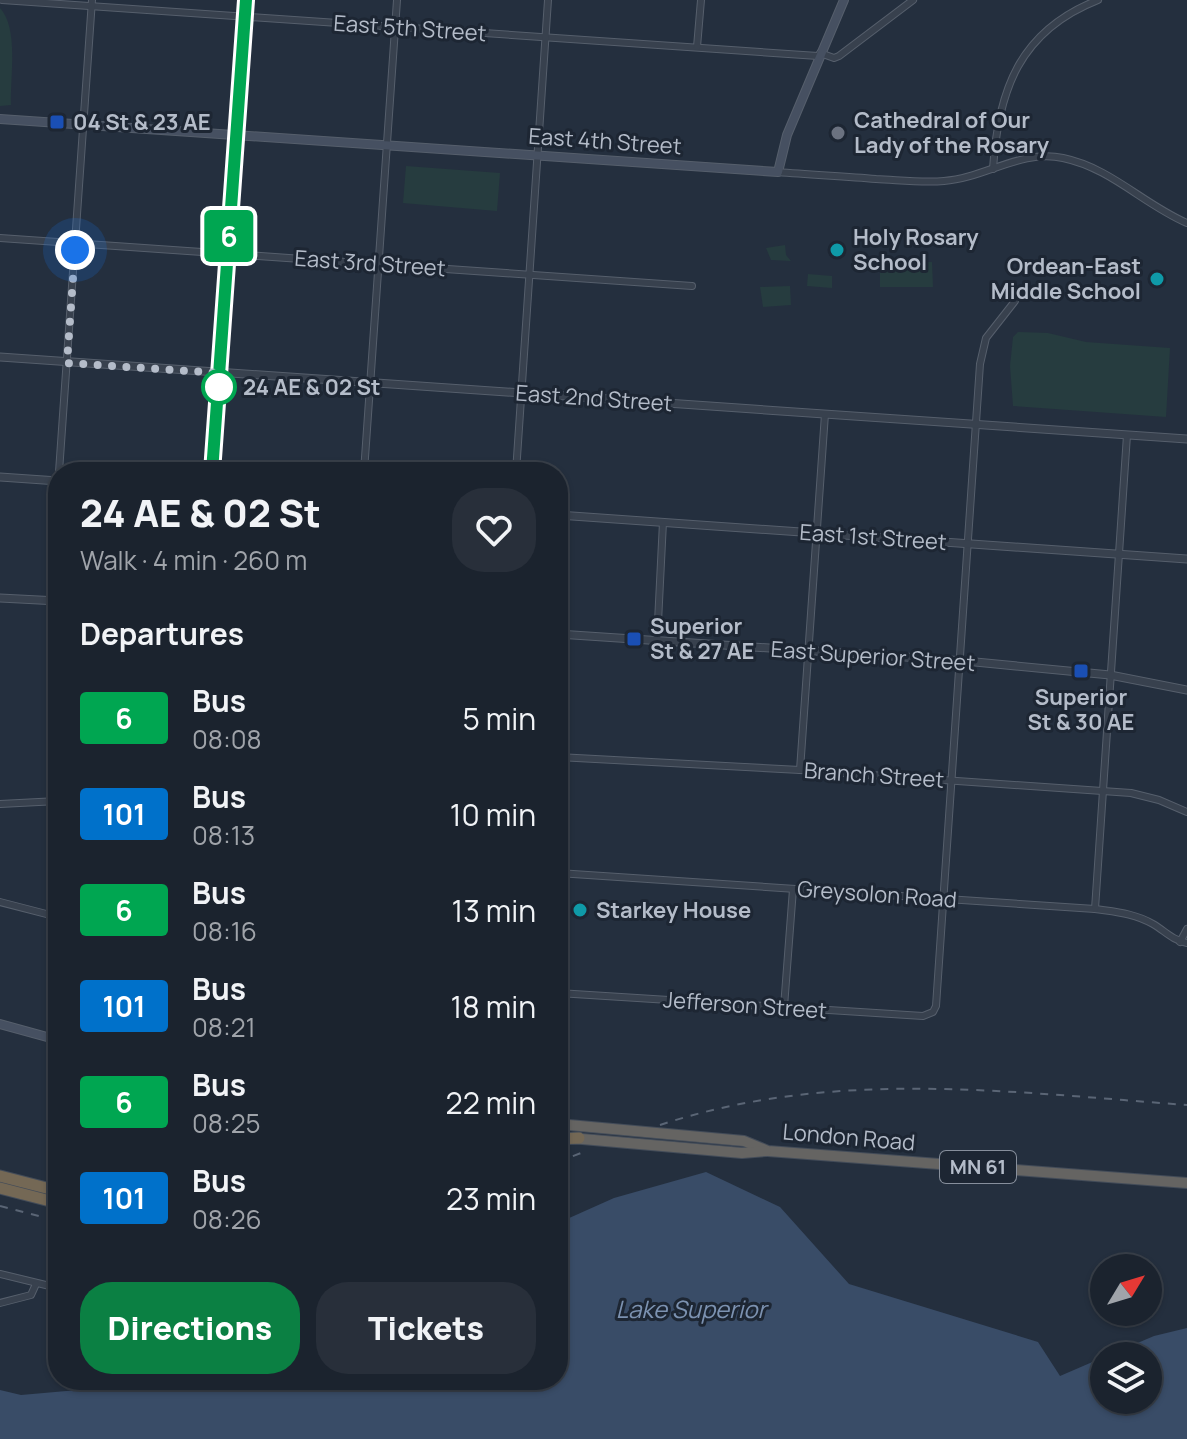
<!DOCTYPE html>
<meta charset="utf-8">
<style>
:root{--surface:#1b232e;--page:#282f3a;--text:#f1f3f6;--muted:#a0a4aa;--line:#39404a;--accent:#0b8043}
body{margin:0;font-family:Manrope,sans-serif;background:var(--page);color:var(--text);height:100vh;display:flex;flex-direction:column;font-size:30px;white-space:nowrap}
*{box-sizing:border-box;margin:0}
p{font-size:26px;color:var(--muted)}
.icon{flex:none;width:44px;height:44px;fill:none;stroke:currentColor;stroke-width:2;stroke-linecap:round;stroke-linejoin:round}
.map{position:relative;flex:1;overflow:hidden}
.sheet{position:absolute;left:48px;top:462px;width:520px;height:928px;display:flex;flex-direction:column;background:var(--surface);border-radius:32px;box-shadow:0 2px 6px #0004,0 0 0 2px var(--line)}
.sheet>*{flex:none}
.badge{padding:0 16px;border-radius:6px;font-size:28px;line-height:52px}
.needle{width:52px;rotate:52deg}
.fabs{position:absolute;left:1090px;top:1254px;display:grid;gap:16px}
.fabs a{display:grid;place-items:center;width:72px;height:72px;border-radius:50%;background:var(--surface);box-shadow:0 2px 6px #0004,0 0 0 2px var(--line);font-size:40px}
.you{position:absolute;width:40px;height:40px;margin:-20px;border:6px solid #fff;border-radius:50%;background:#1a73e8;box-shadow:0 0 0 12px #1a73e833}
.map>.badge{position:absolute;translate:-50% -50%;box-shadow:0 0 0 4px #fff}
h2{padding:0 32px;font-size:30px;line-height:72px}
.round{display:grid;place-items:center;flex:none;width:84px;height:84px;border-radius:32px;background:var(--page)}
.headline{display:flex;align-items:center;justify-content:space-between;height:136px;padding:0 32px}
h1{font-size:38px;font-weight:800;line-height:60px}
.action{display:flex;gap:16px;margin-top:auto;padding:16px 32px}
.action a{flex:1;height:92px;border-radius:32px;background:var(--accent);color:#fff;font-size:32px;font-weight:800;line-height:92px;text-align:center}
.action a+a{background:var(--page);color:var(--text)}
ul{padding:0;list-style:none}
li{display:flex;align-items:center;gap:24px;height:96px;padding:0 32px}
li div{flex:1}
li b{display:block;font-size:30px}
li em{font-style:normal}
li .badge{min-width:88px;font-weight:700;text-align:center}
.map>svg:first-child{display:block}
</style>
<div class="map">
<svg width="1187" height="1439" viewBox="0 0 1187 1439">
<rect width="100%" height="100%" fill="#242f3e"/>
<g fill="#263c3f">
<path d="M0 8C19 29 10 77 11 105L0 106Z"/>
<path d="M406 166 500 173 497 211 403 203Z"/>
<path d="M785 245 786 255 791 261 771 260 766 248Z"/>
<path d="M932 262 933 287H880V263Z"/>
<path d="M808 274 832 276V288L807 286Z"/>
<path d="M790 286 791 305 763 307 760 287Z"/>
<path d="M1018 332 1048 333 1086 342 1170 348 1166 417 1013 406 1010 366 1013 337Z"/>
</g>
<path fill="#394c67" d="M706 1172 780 1207 849 1284 1038 1342 1060 1376 1104 1357V1400H1148V1356H1107L1154 1336 1187 1328V1439H0V1390L21 1395 146 1384 156 1380H558V1223L614 1198Z"/>
<g fill="none" stroke-linecap="round" stroke-linejoin="round">
<g stroke="#565f6c" stroke-width="8">
<g id="minor">
<path d="M2 0 818 56"/>
<path d="M697 47 701 0"/>
<path d="M820 53 834 58 839 56 913 0"/>
<path d="M993 169C998 91 1019 31 1098 0"/>
<path d="M778 172C811 175 844 176 876 179 899 180 922 183 944 181 985 178 1021 149 1063 158 1111 168 1143 204 1187 223"/>
<path d="M0 238 692 286"/>
<path d="M59 472 92 0"/>
<path d="M364 472 397 0"/>
<path d="M516 472 548 0"/>
<path d="M52 601 58 485"/>
<path d="M657 642 663 522"/>
<path d="M558 757 800 770 1131 793 1159 800 1187 812"/>
<path d="M800 770 825 414"/>
<path d="M0 804 58 801"/>
<path d="M558 873 1095 909C1115 912 1134 913 1153 924 1165 931 1172 940 1187 943"/>
<path d="M0 902 58 917"/>
<path d="M1095 909 1127 435"/>
<path d="M1180 942 1187 929"/>
<path d="M558 993 923 1016 933 1012 936 1006 980 364 986 338 1015 301"/>
<path d="M784 1007 793 889"/>
<path d="M0 1274 58 1288"/>
<path d="M0 1303 31 1295 36 1284"/>
</g>
</g>
<g stroke="#565f6c" stroke-width="9">
<g id="tertiary">
<path d="M0 357 1187 439"/>
<path d="M212 472 246 0"/>
<path d="M0 477 58 481"/>
<path d="M558 515 1187 559"/>
<path d="M0 598 58 601"/>
<path d="M558 634 965 661 1110 675 1187 690"/>
</g>
</g>
<g stroke="#565f6c" stroke-width="10">
<g id="secondary">
<path d="M0 119 778 172 787 135 844 0"/>
<path d="M0 1024 58 1040"/>
</g>
</g>
<g stroke="#434c59" stroke-width="12">
<g id="trunk">
<path d="M558 1124 744 1141 768 1151 1187 1183"/>
<path d="M571 1138 742 1153 766 1151"/>
</g>
</g>
<g stroke="#434c59" stroke-width="13">
<g id="motorway">
<path d="M558 1139 579 1138"/>
<path d="M0 1176 58 1191"/>
<path d="M0 1188 58 1203"/>
</g>
</g>
<use href="#minor" stroke="#38414e" stroke-width="6"/>
<use href="#tertiary" stroke="#38414e" stroke-width="7"/>
<use href="#secondary" stroke="#465061" stroke-width="8"/>
<use href="#trunk" stroke="#656462" stroke-width="10"/>
<use href="#motorway" stroke="#746855" stroke-width="11"/>
<g stroke="#5a6575" stroke-width="2" stroke-dasharray="8 8" stroke-linecap="butt">
<path d="M660 1125C832 1068 1010 1092 1187 1105"/>
<path d="M558 1162 586 1151"/>
<path d="M0 1206 58 1221"/>
</g>
</g>
<g fill="none" stroke-linecap="round" stroke-linejoin="round">
<g stroke="#fff" stroke-width="18">
<path id="line" d="M212 472 246 0"/>
</g>
<use href="#line" stroke="#00a651" stroke-width="12"/>
<path stroke="#b4bcc9" stroke-width="8" stroke-dasharray="0 14.4" d="M75 250 67 363 220 373 219 387"/>
</g>
<g fill="#1a4fb4" stroke="#1d2633" stroke-width="3">
<rect x="49" y="114" width="16" height="16" rx="4"/>
<rect x="626" y="631" width="16" height="16" rx="4"/>
<rect x="1073" y="663" width="16" height="16" rx="4"/>
</g>
<circle fill="#6b7280" stroke="#1d2633" stroke-width="3" cx="838" cy="133" r="8"/>
<g fill="#0f9aa8" stroke="#1d2633" stroke-width="3">
<circle cx="837" cy="250" r="8"/>
<circle cx="1157" cy="279" r="8"/>
<circle cx="580" cy="910" r="8"/>
</g>
<circle fill="#fff" stroke="#00a651" stroke-width="4" cx="219" cy="387" r="16"/>
<g text-anchor="middle" stroke-width="6" stroke-linejoin="round" paint-order="stroke">
<rect fill="#1d2633" stroke="#878f9c" stroke-width="2" x="940" y="1151" width="76" height="32" rx="6"/>
<g font-size="20" font-weight="bold" fill="#b4bcc9">
<text x="978" y="1174">MN 61</text>
</g>
<g font-size="22" fill="#b4bcc9" stroke="#1d2633">
<text transform="translate(410 28) rotate(4)" y="8">East 5th Street</text>
<text transform="translate(605 141) rotate(4)" y="8">East 4th Street</text>
<text transform="translate(370 263) rotate(4)" y="8">East 3rd Street</text>
<text transform="translate(594 398) rotate(4)" y="8">East 2nd Street</text>
<text transform="translate(873 537) rotate(4)" y="8">East 1st Street</text>
<text transform="translate(873 656) rotate(4)" y="8">East Superior Street</text>
<text transform="translate(874 775) rotate(4)" y="8">Branch Street</text>
<text transform="translate(877 894) rotate(4)" y="8">Greysolon Road</text>
<text transform="translate(745 1005) rotate(4)" y="8">Jefferson Street</text>
<text transform="translate(849 1137) rotate(5)" y="8">London Road</text>
</g>
<g font-size="22" font-weight="bold" fill="#b4bcc9" stroke="#1d2633" text-anchor="start">
<text x="854" y="128">Cathedral of Our<tspan x="854" dy="25">Lady of the Rosary</tspan></text>
<text x="73" y="130">04 St &amp; 23 AE</text>
<text x="853" y="245">Holy Rosary<tspan x="853" dy="25">School</tspan></text>
<text x="1141" y="274" text-anchor="end">Ordean-East<tspan x="1141" dy="25">Middle School</tspan></text>
<text x="650" y="634">Superior<tspan x="650" dy="25">St &amp; 27 AE</tspan></text>
<text x="1081" y="705" text-anchor="middle">Superior<tspan x="1081" dy="25">St &amp; 30 AE</tspan></text>
<text x="596" y="918">Starkey House</text>
</g>
<g font-size="22" font-weight="bold" fill="#b4bcc9" stroke="#1d2633" text-anchor="start">
<text x="243" y="395">24 AE &amp; 02 St</text>
</g>
<g font-size="24" font-style="italic" fill="#7c92b1" stroke="#1d2633">
<text x="691" y="1318">Lake Superior</text>
</g>
</g>
</svg>
<div class="fabs">
<a><svg class="needle" viewBox="-14 -14 28 28"><path d="M0-13l5 13h-10z" fill="#e53935"/><path d="M0 13l5-13h-10z" fill="#a0a4aa"/></svg></a>
<a><svg class="icon" aria-label="layers" viewBox="0 0 24 24"><path d="M12 4l9 5-9 5-9-5zM3 14l9 5 9-5"/></svg></a>
</div>
<div class="you" style="left:75px;top:250px"></div>
<b class="badge" style="left:229px;top:236px;background:#00a651;color:#fff">6</b>
<section class="sheet">
<div class="headline"><div><h1>24 AE &amp; 02 St</h1><p>Walk · 4 min · 260 m</p></div><a class="round"><svg class="icon" aria-label="heart" viewBox="0 0 24 24"><path d="M12 20l-8-8c-3-5 5-10 8-4 3-6 11-1 8 4z"/></svg></a></div>
<h2>Departures</h2>
<ul>
<li><span class="badge" style="background:#00a651;color:#fff">6</span><div><b>Bus</b><p>08:08</p></div><em>5 min</em></li>
<li><span class="badge" style="background:#0071ca;color:#fff">101</span><div><b>Bus</b><p>08:13</p></div><em>10 min</em></li>
<li><span class="badge" style="background:#00a651;color:#fff">6</span><div><b>Bus</b><p>08:16</p></div><em>13 min</em></li>
<li><span class="badge" style="background:#0071ca;color:#fff">101</span><div><b>Bus</b><p>08:21</p></div><em>18 min</em></li>
<li><span class="badge" style="background:#00a651;color:#fff">6</span><div><b>Bus</b><p>08:25</p></div><em>22 min</em></li>
<li><span class="badge" style="background:#0071ca;color:#fff">101</span><div><b>Bus</b><p>08:26</p></div><em>23 min</em></li>
</ul>
<div class="action"><a>Directions</a><a>Tickets</a></div>
</section>
</div>
